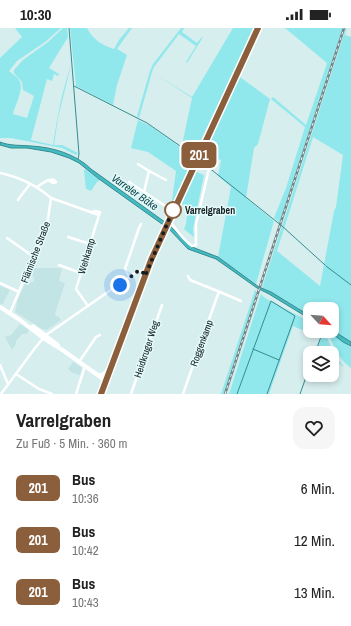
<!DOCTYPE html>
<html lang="de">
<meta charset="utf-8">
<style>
:root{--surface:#fff;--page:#f6f6f6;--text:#222;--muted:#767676}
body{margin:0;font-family:"Archivo Narrow",sans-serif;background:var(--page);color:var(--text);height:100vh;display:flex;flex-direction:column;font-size:15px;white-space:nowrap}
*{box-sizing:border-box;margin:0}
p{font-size:13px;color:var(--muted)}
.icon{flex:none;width:22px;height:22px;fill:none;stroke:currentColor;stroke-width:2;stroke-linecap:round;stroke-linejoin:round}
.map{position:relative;height:366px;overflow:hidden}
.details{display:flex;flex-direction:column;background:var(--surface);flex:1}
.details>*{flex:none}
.badge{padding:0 8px;border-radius:6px;font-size:14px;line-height:26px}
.needle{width:26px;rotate:116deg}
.fabs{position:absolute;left:303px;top:274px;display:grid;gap:8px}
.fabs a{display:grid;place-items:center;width:36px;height:36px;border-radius:8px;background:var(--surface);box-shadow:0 2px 6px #0003;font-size:20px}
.you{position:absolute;width:20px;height:20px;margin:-10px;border:3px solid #fff;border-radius:50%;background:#1a73e8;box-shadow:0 0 0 6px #1a73e833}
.map>.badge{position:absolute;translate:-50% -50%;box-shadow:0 0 0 2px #fff}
.round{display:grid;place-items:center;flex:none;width:42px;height:42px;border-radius:12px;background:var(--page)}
.summary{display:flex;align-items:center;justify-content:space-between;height:68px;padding:0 16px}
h1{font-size:19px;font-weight:800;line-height:30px}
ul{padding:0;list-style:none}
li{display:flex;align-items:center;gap:12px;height:52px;padding:0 16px}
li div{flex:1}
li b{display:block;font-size:15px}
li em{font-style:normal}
li .badge{min-width:44px;font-weight:700;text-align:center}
.status{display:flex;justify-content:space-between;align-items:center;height:28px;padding:0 20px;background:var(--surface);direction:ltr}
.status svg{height:11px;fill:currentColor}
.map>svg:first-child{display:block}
</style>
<div class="status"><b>10:30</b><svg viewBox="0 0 49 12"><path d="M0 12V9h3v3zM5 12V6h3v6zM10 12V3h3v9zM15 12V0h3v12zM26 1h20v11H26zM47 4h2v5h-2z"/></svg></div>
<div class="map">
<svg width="351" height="366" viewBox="0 0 351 366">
<rect width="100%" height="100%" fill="#d7eeef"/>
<g fill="#c3e4e5">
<path d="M343 0H346L227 366H224Z"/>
<path d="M31 240H59L62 241 59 253 65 255 55 286 57 289 58 288 61 292 47 302 42 301 15 284 18 271 27 251 28 255 33 254 34 253 33 247 29 245Z"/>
<path d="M0 258 10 262 2 277 0 275Z"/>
<path d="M20 296 29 302 27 306H22L16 313V316L12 322 5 309 11 307Z"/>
<path d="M73 334 82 340 80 347 73 345 68 341Z"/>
</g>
<g fill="#91e8ec" fill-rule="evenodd">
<path d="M15 0H61L45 14 17 33 9 43C12 46 17 48 19 52 25 60 15 77 13 86L27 90 34 68 23 62 22 54 14 45V42L23 32 48 14 63 0H67L68 9 49 40 59 46 58 48 54 46 52 53 47 51 31 112 53 117C57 90 62 63 71 37L58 90 54 117H62L78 125 76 127 62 120 11 110H0V30L22 9Z"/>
<path d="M70 0H87C93 12 102 17 114 21L119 12 129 0H132L117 21 127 27 117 57 113 77 76 58Z"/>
<path d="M181 0H184L182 4 197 15 202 9H203L187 35 186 34 196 18 179 6 154 39 152 44 192 69 233 0H256L217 85 214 84 196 124 182 117 192 70 152 44 139 90 137 88 150 43 153 36Z"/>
<path d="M285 0H343L280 195 274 190 286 160 305 99 271 71 273 69 306 97 327 35Z"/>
<path d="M346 0H347L345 7 351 9V314L332 302V281H310V288L271 264 262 260ZM313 109 343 127 336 179 334 183 320 258 277 223Z"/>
<path d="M240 49 270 71 258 116 254 120 246 170 274 193 256 256 218 229 231 159 218 148 221 132 202 126 237 52Z"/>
<path d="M138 92 150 98 196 130 173 179H171L176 143 148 124 131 120Z"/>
<path d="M85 141 100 152 97 154 91 163 86 161 84 143Z"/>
<path d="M194 143 204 147 193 201 194 209 184 201 186 196 188 179 180 175Z"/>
<path d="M255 262 257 264 224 366H221Z"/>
<path d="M261 266 265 270 310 294V303H322L320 310 293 298 269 366H229Z"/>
<path d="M331 304 343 314 351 318V340C340 332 332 318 329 305Z"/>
<path d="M325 305 335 328 343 338V339L332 328V325H329L318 318 323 306Z"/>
</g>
<g fill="#43bbc1" stroke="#358c90">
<path d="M0 114C10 118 20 117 31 118 52 119 76 126 91 141L169 197 192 219 218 229 259 259 271 264 310 288V291L269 266 257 260 216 231 188 221 169 201 99 151 79 135 69 130 51 124 27 120H11L0 117Z"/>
<path d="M332 302 351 314V318L343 314 329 303H332Z"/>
</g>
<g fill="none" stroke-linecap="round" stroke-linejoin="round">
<g stroke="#358c90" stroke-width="1">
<path d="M69 0 79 126 78 131"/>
<path d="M74 58 147 95 196 129"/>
<path d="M198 131 282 198 325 237"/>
<path d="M326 238 351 257"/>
<path d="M253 321 279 332"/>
<path d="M315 325 322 306"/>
<path d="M237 366 271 273 295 288 267 366"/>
<path d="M300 366 310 338"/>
</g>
<g stroke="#fff" stroke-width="2.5">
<path d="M138 136 149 143 166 152"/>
<path d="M0 145C19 149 36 157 51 170L48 191 42 208 10 285"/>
<path d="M129 154 173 183"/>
<path d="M37 159C43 155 47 151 54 152L56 154 53 155 48 152"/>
<path d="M144 164 149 143"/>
<path d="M51 170 99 187"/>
<path d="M18 172 20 169 30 156"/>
<path d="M169 192C176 201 182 211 192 218L196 217V196L209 141 197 133"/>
<path d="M68 209 90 216"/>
<path d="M7 210 34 229"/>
<path d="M59 237 81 245"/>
<path d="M130 250 125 241 139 200 141 196"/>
<path d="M0 255 19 264"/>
<path d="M220 264 241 273"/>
<path d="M88 278 76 261 100 184 94 183 92 185"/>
<path d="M79 334 96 309 100 307"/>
<path d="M0 337 8 356"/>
<path d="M16 346 39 361 52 366"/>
<path d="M1 366 35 320 46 307 138 243H142L145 247"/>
<path d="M76 366 85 338"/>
<path d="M131 366 162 277"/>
<path d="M183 366 218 266 220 264 190 252 188 248"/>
</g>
<g stroke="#fff" stroke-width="4">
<path d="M0 279 20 292 43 310 64 323 106 353"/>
<path d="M33 298 58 317"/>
<path d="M99 347H103L109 340"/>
<path d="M106 353 151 232 258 0"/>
<path d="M101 366 106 351"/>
</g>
<g stroke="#748384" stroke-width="2.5">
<path id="rail" d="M225 366 344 0"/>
</g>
<use href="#rail" stroke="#e4fbfc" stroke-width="1" stroke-dasharray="3" stroke-linecap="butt"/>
</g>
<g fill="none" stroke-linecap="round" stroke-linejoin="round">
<g stroke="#fff" stroke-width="9">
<path id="line" d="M101 366 151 232 258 0"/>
</g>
<use href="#line" stroke="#8b5e3c" stroke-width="6"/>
<path stroke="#151d1e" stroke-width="4" stroke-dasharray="0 7.2" d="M120 257 138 243H142L145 248 173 182"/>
</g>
<circle fill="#fff" stroke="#8b5e3c" stroke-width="2" cx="173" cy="182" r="8"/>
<g text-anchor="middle" stroke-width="3" stroke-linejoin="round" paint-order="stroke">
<g font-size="10" font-weight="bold" fill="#151d1e" stroke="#e4fbfc" text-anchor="start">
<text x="185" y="186">Varrelgraben</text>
</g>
<g font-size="10" fill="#151d1e" stroke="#e4fbfc">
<text transform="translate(35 224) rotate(-69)" y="4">Flämische Straße</text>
<text transform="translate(86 228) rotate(-73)" y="4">Wehkamp</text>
<text transform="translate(201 315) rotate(-70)" y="4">Roggenkamp</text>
<text transform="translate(146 321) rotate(-72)" y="4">Heidkruger Weg</text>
</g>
<g font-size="11" font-style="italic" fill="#15494c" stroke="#e4fbfc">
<text transform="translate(135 164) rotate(35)" y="4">Varreler Bäke</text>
</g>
</g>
</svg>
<div class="fabs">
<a><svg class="needle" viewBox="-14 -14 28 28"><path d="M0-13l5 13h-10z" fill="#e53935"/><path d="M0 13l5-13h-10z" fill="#767676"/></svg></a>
<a><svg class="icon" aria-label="layers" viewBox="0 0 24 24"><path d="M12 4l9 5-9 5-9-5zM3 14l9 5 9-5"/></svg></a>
</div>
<div class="you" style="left:120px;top:257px"></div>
<b class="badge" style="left:199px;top:127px;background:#8b5e3c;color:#fff">201</b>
</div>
<section class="details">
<div class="summary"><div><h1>Varrelgraben</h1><p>Zu Fuß · 5 Min. · 360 m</p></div><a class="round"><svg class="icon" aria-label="heart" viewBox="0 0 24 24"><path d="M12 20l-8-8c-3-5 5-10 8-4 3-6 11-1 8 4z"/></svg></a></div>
<ul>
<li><span class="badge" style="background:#8b5e3c;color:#fff">201</span><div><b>Bus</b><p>10:36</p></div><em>6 Min.</em></li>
<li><span class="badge" style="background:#8b5e3c;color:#fff">201</span><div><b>Bus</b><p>10:42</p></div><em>12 Min.</em></li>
<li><span class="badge" style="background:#8b5e3c;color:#fff">201</span><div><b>Bus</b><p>10:43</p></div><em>13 Min.</em></li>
</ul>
</section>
